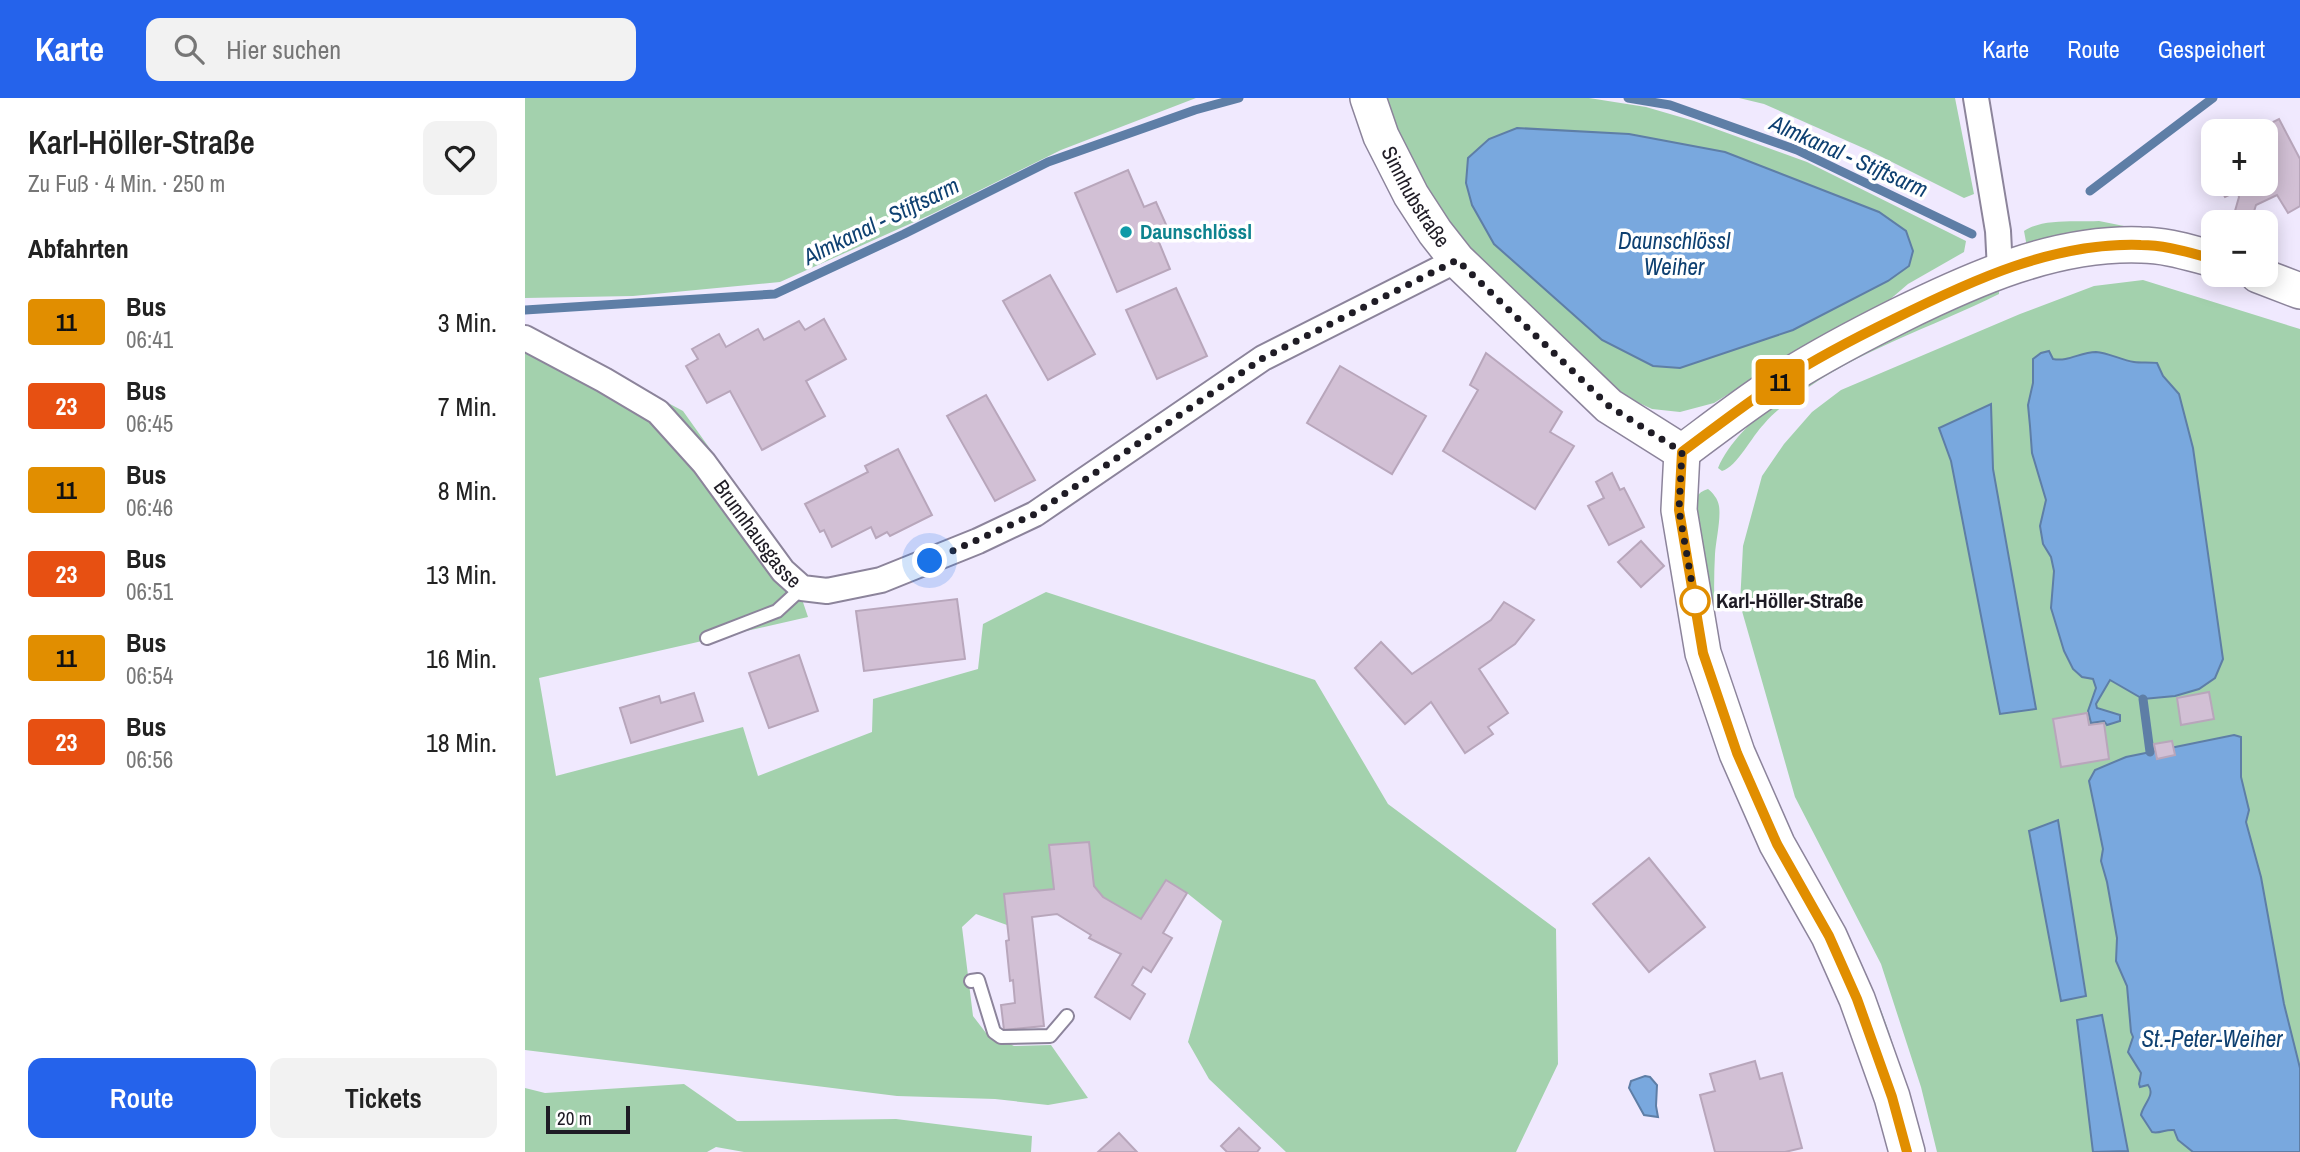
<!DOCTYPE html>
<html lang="de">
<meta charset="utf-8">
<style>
:root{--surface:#fff;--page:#f2f2f2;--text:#222;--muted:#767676;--accent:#2563eb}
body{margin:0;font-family:"Archivo Narrow",sans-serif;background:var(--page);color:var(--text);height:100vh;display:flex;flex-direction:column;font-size:26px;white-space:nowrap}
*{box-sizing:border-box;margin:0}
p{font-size:23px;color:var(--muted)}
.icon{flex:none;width:38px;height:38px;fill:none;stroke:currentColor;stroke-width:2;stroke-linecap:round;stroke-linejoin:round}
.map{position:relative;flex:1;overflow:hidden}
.details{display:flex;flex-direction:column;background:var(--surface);width:525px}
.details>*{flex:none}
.badge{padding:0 14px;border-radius:5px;font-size:24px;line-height:46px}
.fabs{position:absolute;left:1676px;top:21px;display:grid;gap:14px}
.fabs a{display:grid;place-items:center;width:77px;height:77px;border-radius:14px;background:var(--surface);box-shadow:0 4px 18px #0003;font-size:35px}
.scale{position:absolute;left:21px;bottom:18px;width:84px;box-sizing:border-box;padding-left:7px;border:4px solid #1f1c25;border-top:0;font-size:19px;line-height:24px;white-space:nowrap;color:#1f1c25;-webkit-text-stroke:5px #fff;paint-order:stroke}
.you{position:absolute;width:35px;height:35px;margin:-18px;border:5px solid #fff;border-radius:50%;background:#1a73e8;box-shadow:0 0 0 10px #1a73e833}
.map>.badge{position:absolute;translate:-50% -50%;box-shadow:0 0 0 4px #fff}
h2{padding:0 28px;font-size:26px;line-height:63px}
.round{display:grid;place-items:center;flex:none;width:74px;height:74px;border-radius:14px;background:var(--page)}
.head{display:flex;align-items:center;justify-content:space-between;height:119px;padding:0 28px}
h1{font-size:33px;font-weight:600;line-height:52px}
.primary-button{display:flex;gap:14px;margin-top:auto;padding:14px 28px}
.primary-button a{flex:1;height:80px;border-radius:14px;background:var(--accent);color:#fff;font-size:28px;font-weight:600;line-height:80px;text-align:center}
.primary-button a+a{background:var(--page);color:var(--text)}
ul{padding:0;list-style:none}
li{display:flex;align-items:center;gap:21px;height:84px;padding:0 28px}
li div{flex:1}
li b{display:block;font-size:26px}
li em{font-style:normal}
li .badge{min-width:77px;font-weight:700;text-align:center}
header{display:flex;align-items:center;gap:42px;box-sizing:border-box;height:98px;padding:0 35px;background:var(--accent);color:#fff}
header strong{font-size:33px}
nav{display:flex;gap:38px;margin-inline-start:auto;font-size:24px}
.search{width:490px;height:63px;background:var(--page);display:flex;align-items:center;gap:18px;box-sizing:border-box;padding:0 24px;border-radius:14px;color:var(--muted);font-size:26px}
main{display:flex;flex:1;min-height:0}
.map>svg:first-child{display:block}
</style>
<header>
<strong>Karte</strong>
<div class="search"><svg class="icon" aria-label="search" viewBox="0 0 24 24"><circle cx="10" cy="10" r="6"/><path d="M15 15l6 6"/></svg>Hier suchen</div>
<nav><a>Karte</a><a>Route</a><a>Gespeichert</a></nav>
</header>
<main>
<section class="details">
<div class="head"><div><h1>Karl-Höller-Straße</h1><p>Zu Fuß · 4 Min. · 250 m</p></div><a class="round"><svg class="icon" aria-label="heart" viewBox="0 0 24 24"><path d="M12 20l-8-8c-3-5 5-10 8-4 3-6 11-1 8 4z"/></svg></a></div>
<h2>Abfahrten</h2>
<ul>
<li><span class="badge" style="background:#e18e00;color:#111">11</span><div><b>Bus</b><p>06:41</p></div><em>3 Min.</em></li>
<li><span class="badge" style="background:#e75012;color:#fff">23</span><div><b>Bus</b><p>06:45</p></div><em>7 Min.</em></li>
<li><span class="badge" style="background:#e18e00;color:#111">11</span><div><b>Bus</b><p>06:46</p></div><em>8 Min.</em></li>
<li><span class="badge" style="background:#e75012;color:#fff">23</span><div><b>Bus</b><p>06:51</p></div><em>13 Min.</em></li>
<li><span class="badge" style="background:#e18e00;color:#111">11</span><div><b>Bus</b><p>06:54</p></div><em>16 Min.</em></li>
<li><span class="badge" style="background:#e75012;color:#fff">23</span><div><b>Bus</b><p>06:56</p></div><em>18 Min.</em></li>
</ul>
<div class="primary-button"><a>Route</a><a>Tickets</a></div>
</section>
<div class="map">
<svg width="1775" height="1054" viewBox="0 0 1775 1054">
<rect width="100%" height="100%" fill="#f0e9fe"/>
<g fill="#a3d1ad">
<path d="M0 0H671L536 52 407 116 255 184 108 198 0 200Z"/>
<path d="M861 0H1064L1121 9 1169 23 1282 64 1441 143 1439 154 1383 186 1348 216 1231 279 1189 305 1155 314 1127 311 1090 294 924 133 879 54Z"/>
<path d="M1214 0H1430L1449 96 1439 100 1345 53 1239 6Z"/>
<path d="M1574 123 1614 131 1502 149 1499 133C1518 120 1551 124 1574 123Z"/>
<path d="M1618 182 1775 231V1054H1412L1396 989 1356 866 1270 699 1215 506 1218 448 1237 378 1259 346 1287 314 1316 292 1495 216 1569 188Z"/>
<path d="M1471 192 1474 193V196C1406 230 1333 252 1271 298 1260 306 1248 315 1239 326 1227 338 1212 369 1197 373L1193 370C1228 289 1393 226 1471 192Z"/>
<path d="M0 228 158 313 263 460 283 519 14 580 31 678 218 629 233 678 347 634 348 601 453 571 458 526 521 494 790 582 863 706 1031 831 1033 966 991 1054H761L684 981 663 944 697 823 662 795 641 782 616 821 578 799 569 788 563 744 525 747 529 791 479 797 482 827 451 816 437 829 448 918 461 935 489 948 526 947 563 1000 523 1007 470 1001 372 998 0 952Z"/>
<path d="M1183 391C1188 395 1193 401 1194 408 1196 421 1191 442 1190 456 1188 494 1189 534 1197 572 1222 686 1294 778 1343 882 1369 936 1382 996 1397 1054H1389C1373 995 1359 933 1332 877 1294 797 1239 724 1210 640 1184 567 1175 493 1167 416 1169 403 1170 395 1183 391Z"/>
<path d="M159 986 212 1023 371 1021 507 1038 506 1054H219L191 1049 182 1054H0V990L20 995Z"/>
</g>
<g fill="#79a8de" stroke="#5e7ea6" stroke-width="2">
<path d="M992 30 1104 36 1200 54 1354 114 1381 133 1388 153 1384 168 1363 183 1268 232 1155 270 1128 268 1077 242 969 146 947 107 941 85 943 60 964 41Z"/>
<path d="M1524 253 1528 261C1544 264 1555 254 1571 254 1584 255 1596 262 1609 264 1616 265 1624 264 1632 265L1638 278 1654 296 1668 350 1698 561 1690 580 1674 591 1650 598 1618 601 1585 582 1571 606 1572 610 1595 617V623L1582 627 1579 623 1566 625 1563 613 1571 590 1568 581 1557 579 1548 571 1539 553 1526 510 1529 473 1526 459 1518 446 1515 428 1521 402 1507 355 1505 328 1503 307 1508 285V261L1516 255Z"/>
<path d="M1466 306 1468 371 1511 611 1475 616 1426 363 1414 330Z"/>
<path d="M1709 637 1716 639V679L1724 712 1721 724 1736 779 1759 906 1775 970V1054H1668L1653 1042 1649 1032C1640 1031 1635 1036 1627 1034L1616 1017C1618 1006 1631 997 1623 987L1615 989 1614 986 1616 975 1603 954 1608 939 1606 934 1602 888 1591 863 1592 840 1582 784 1576 763 1578 751 1564 683 1570 672 1601 659Z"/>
<path d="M1533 722 1561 898 1536 903 1504 733Z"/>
<path d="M1577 917 1603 1053 1568 1054 1552 922Z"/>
<path d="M1120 978 1125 979 1132 987 1131 1008 1133 1019 1119 1017 1104 990 1106 983Z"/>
</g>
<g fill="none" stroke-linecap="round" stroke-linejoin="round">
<g stroke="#5e7ea6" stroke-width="9">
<path d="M1103 0 1145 7 1272 52 1447 136"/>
<path d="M1565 93 1688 0"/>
<path d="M0 212 250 196 379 136 523 64 670 12 714 0"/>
<path d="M1618 601 1625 654"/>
</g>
</g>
<g fill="#d2c0d5" stroke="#b8a6bb" stroke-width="2">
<path d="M1754 21 1775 61V108L1763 115 1752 97 1731 107 1727 120 1710 113 1714 99 1712 93 1700 99 1693 86H1741V33H1722L1729 30 1730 33Z"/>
<path d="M603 72 619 109 631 104 643 131 631 137 645 171 592 194 550 95Z"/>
<path d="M525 177 570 256 523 282 478 203Z"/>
<path d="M651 190 682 258 632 281 601 212Z"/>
<path d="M299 221 321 261 281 283 300 318 237 352 205 293 182 305 161 268 173 261 167 251 194 236 201 249 233 231 239 242 274 223 280 232Z"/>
<path d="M961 255 1037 314 1025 334 1049 348 1010 411 918 353 953 292 945 287Z"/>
<path d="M815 268 901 318 867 376 782 325Z"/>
<path d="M461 297 510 382 470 403 422 318Z"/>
<path d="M373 351 407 417 365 438 362 434 351 440 346 429 307 449 299 432 295 434 280 406 343 374 340 368Z"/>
<path d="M1087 375 1095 392 1099 390 1119 429 1084 447 1063 408 1079 400 1071 384Z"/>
<path d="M1116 443 1139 468 1116 489 1093 464Z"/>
<path d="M432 501 440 561 339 573 331 513Z"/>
<path d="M979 504 1009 522 990 546 954 571 983 615 963 629 968 636 940 655 906 604 880 626 830 570 856 544 887 576 966 522Z"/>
<path d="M274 557 293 613 244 630 224 575Z"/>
<path d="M1684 594 1689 621 1656 627 1652 600Z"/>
<path d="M169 595 178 623 106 645 95 610 134 598 136 605Z"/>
<path d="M1562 615 1564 627 1579 625 1584 661 1536 669 1528 621Z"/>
<path d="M1647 643 1650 657 1632 661 1629 646Z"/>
<path d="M564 744 569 788 578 799 616 821 641 782 662 795 638 835 647 840 626 874 618 869 607 887 620 896 605 921 570 899 596 856 564 840 566 837 532 816 507 819 519 928 479 932 476 907 490 905 488 882 485 883 481 843 484 842 479 796 529 791 524 747Z"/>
<path d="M1124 760 1180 829 1124 874 1068 806Z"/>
<path d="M1230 963 1235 981 1257 975 1277 1050 1260 1054H1190L1175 997 1190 993 1185 976Z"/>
<path d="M714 1030 735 1050 732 1054H702L696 1048Z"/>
<path d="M594 1035 612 1054H573Z"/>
</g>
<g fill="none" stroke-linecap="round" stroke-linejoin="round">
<g stroke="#8c849b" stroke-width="16">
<g id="lane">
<path d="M182 540 252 513 277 490"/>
<path d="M446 883 453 882 469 934 476 939 525 938 542 918"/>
</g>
</g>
<g stroke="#8c849b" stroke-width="28">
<g id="street">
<path d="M1451 0 1473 133 1475 172"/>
<path id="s1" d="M0 240 79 282 133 314 179 365 258 473 277 490 302 493 356 482 453 443 510 416 738 260 932 162"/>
</g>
</g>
<g stroke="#8c849b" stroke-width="38">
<g id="secondary">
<path id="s2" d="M843 0 856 38 886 97 910 134 932 162 1084 308 1157 354"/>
<path d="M1733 177 1775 193"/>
<path d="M1157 354 1154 412 1178 555 1212 655 1252 746 1304 838 1332 901 1367 999 1382 1054"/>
<path d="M1157 354C1184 334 1211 313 1239 294 1281 265 1327 241 1373 218 1448 181 1530 144 1616 147 1641 147 1665 155 1689 161"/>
</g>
</g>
<use href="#lane" stroke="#fff" stroke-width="12"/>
<use href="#street" stroke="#fff" stroke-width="24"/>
<use href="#secondary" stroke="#fff" stroke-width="35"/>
</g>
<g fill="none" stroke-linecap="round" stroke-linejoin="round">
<g stroke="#fff" stroke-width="16">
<path id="line" d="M1382 1054 1367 999 1332 901 1304 838 1252 746 1212 655 1178 555 1154 412 1157 354C1184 334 1211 313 1239 294 1280 266 1324 243 1369 221 1445 183 1528 144 1616 147 1641 147 1665 155 1689 161"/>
</g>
<use href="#line" stroke="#e18e00" stroke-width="10"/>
<path stroke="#1f1c25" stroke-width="7" stroke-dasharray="0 12.6" d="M405 463 510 416 738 260 932 162 1084 308 1157 354 1154 412 1170 503"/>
</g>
<circle fill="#0f9aa8" stroke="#fff" stroke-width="2.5" cx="601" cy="134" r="7"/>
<circle fill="#fff" stroke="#e18e00" stroke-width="3.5" cx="1170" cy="503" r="14"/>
<g text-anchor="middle" stroke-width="7" stroke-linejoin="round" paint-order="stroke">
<g font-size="21" fill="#1f1c25" stroke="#fff">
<text dy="7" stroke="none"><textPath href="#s2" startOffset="110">Sinnhubstraße</textPath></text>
<text dy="7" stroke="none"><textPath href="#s1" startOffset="310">Brunnhausgasse</textPath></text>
</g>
<g font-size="21" font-weight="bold" fill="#0d838f" stroke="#fff" text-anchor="start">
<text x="615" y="141">Daunschlössl</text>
</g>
<g font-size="21" font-weight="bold" fill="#1f1c25" stroke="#fff" text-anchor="start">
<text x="1191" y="510">Karl-Höller-Straße</text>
</g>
<g font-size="23" font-style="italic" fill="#0e4071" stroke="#fff">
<text transform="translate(1324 58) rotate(24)" y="8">Almkanal - Stiftsarm</text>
<text transform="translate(356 123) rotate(-26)" y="8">Almkanal - Stiftsarm</text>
<text x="1149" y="151">Daunschlössl<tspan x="1149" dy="26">Weiher</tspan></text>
<text x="1687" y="949">St.-Peter-Weiher</text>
</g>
</g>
</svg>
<div class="fabs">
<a>+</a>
<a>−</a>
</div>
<div class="scale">20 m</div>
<div class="you" style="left:405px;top:463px"></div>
<b class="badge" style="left:1255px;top:284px;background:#e18e00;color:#111">11</b>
</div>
</main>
